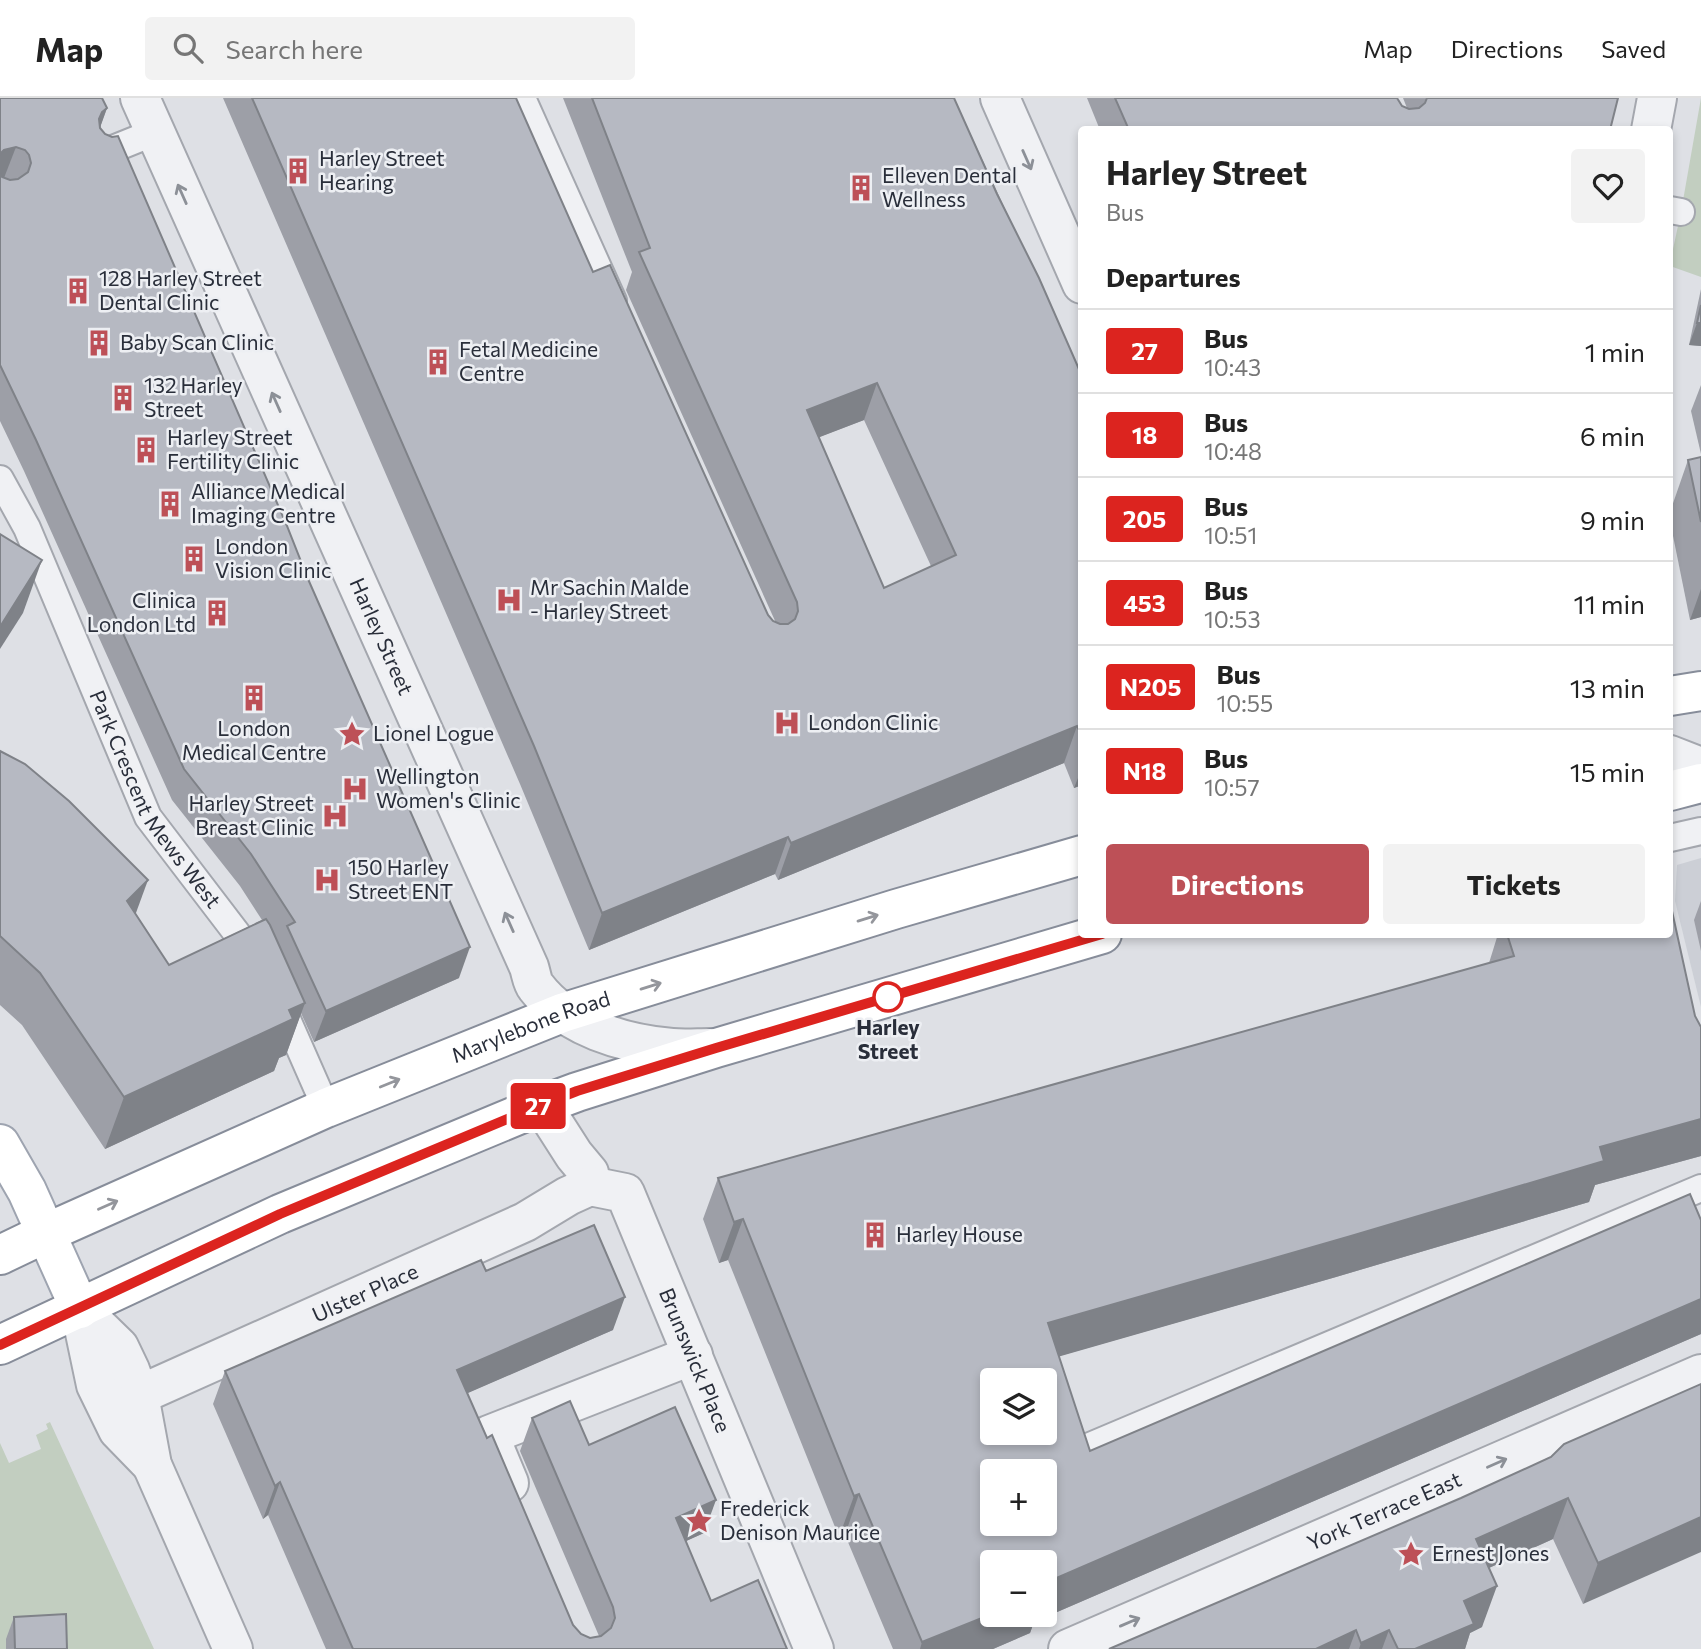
<!DOCTYPE html>
<meta charset="utf-8">
<style>
:root{--surface:#fff;--page:#f2f2f2;--text:#222;--muted:#767676;--line:#e0e0e0;--accent:#bd5057}
body{margin:0;font-family:Commissioner,sans-serif;background:var(--page);color:var(--text);height:100vh;display:flex;flex-direction:column;font-size:26px;white-space:nowrap}
*{box-sizing:border-box;margin:0}
p{font-size:23px;color:var(--muted)}
.icon{flex:none;width:38px;height:38px;fill:none;stroke:currentColor;stroke-width:2;stroke-linecap:round;stroke-linejoin:round}
.map{position:relative;flex:1;overflow:hidden}
.side{position:absolute;left:1078px;top:28px;width:595px;height:812px;display:flex;flex-direction:column;background:var(--surface);border-radius:7px;box-shadow:0 4px 10px #0003}
.side>*{flex:none}
.badge{padding:0 14px;border-radius:5px;font-size:24px;line-height:46px}
.buttons{position:absolute;left:980px;top:1270px;display:grid;gap:14px}
.buttons a{display:grid;place-items:center;width:77px;height:77px;border-radius:7px;background:var(--surface);box-shadow:0 4px 10px #0003;font-size:35px}
.map>.badge{position:absolute;translate:-50% -50%;box-shadow:0 0 0 4px #fff}
h2{padding:0 28px;font-size:26px;line-height:63px}
.round{display:grid;place-items:center;flex:none;width:74px;height:74px;border-radius:7px;background:var(--page)}
.overview{display:flex;align-items:center;justify-content:space-between;height:119px;padding:0 28px}
h1{font-size:33px;font-weight:700;line-height:52px}
.primary-button{display:flex;gap:14px;margin-top:auto;padding:14px 28px}
.primary-button a{flex:1;height:80px;border-radius:7px;background:var(--accent);color:#fff;font-size:28px;font-weight:700;line-height:80px;text-align:center}
.primary-button a+a{background:var(--page);color:var(--text)}
ul{padding:0;list-style:none}
li{display:flex;align-items:center;gap:21px;height:84px;padding:0 28px;border-top:2px solid var(--line)}
li div{flex:1}
li b{display:block;font-size:26px}
li em{font-style:normal}
li .badge{min-width:77px;font-weight:700;text-align:center}
header{display:flex;align-items:center;gap:42px;box-sizing:border-box;height:98px;padding:0 35px;background:var(--surface);border-bottom:2px solid var(--line)}
header strong{font-size:33px}
nav{display:flex;gap:38px;margin-inline-start:auto;font-size:24px}
.search{width:490px;height:63px;background:var(--page);display:flex;align-items:center;gap:18px;box-sizing:border-box;padding:0 24px;border-radius:7px;color:var(--muted);font-size:26px}
.map>svg:first-child{display:block}
</style>
<header>
<strong>Map</strong>
<div class="search"><svg class="icon" aria-label="search" viewBox="0 0 24 24"><circle cx="10" cy="10" r="6"/><path d="M15 15l6 6"/></svg>Search here</div>
<nav><a>Map</a><a>Directions</a><a>Saved</a></nav>
</header>
<div class="map">
<svg width="1701" height="1551" viewBox="0 0 1701 1551">
<rect width="100%" height="100%" fill="#dee0e5"/>
<path fill="#cccfd6" d="M1701 760V909L1675 803 1677 767Z"/>
<g fill="#c2cec0">
<path d="M1701 0V179L1670 168V165L1681 114Z"/>
<path d="M50 1324 154 1551H0V1345L9 1365 41 1351 36 1337 48 1331 46 1326Z"/>
</g>
<g fill="none" stroke-linecap="round" stroke-linejoin="round">
<g stroke="#a4a7ae" stroke-width="30">
<g id="service">
<path d="M522 0 613 203"/>
<path d="M103 55 155 34"/>
<path d="M1670 112 1681 114"/>
<path id="s1" d="M0 381 27 430 148 719 258 863"/>
<path d="M1670 740 1701 733"/>
<path d="M279 903 326 1010"/>
<path d="M1083 1351 1701 1090"/>
</g>
</g>
<g stroke="#a4a7ae" stroke-width="42">
<g id="minor">
<path d="M542 1007 574 1057 589 1075 590 1088"/>
<path id="s2" d="M590 1088 625 1095 814 1551"/>
<path d="M80 1211 119 1249 130 1272 139 1297 152 1367 233 1551"/>
<path d="M80 1211 96 1287 118 1332 152 1367"/>
<path id="s3" d="M139 1297 525 1124 568 1098 590 1088"/>
<path d="M509 1385 489 1337 693 1257"/>
<path id="s4" d="M1068 1551 1701 1276"/>
</g>
</g>
<g stroke="#a4a7ae" stroke-width="42">
<g id="tertiary">
<path id="s5" d="M140 0 529 869C531 875 532 884 536 889 566 929 624 946 672 950 685 951 698 950 710 950"/>
<path d="M1000 0 1082 186"/>
<path d="M1651 32 1657 0"/>
<path d="M1670 657 1701 669"/>
</g>
</g>
<g stroke="#9ea4b0" stroke-width="42">
<path id="primary" d="M0 1046 27 1093 80 1211"/>
</g>
<g stroke="#878d9a" stroke-width="42">
<g id="trunk">
<path d="M1670 598 1701 593"/>
<path d="M1670 693 1701 685"/>
<path id="s6" d="M0 1157 46 1135 326 1010 562 915 896 811 1082 757"/>
<path d="M0 1247 280 1116 542 1007 577 994 716 950 1102 836"/>
</g>
</g>
<use href="#service" stroke="#f0f1f4" stroke-width="26"/>
<use href="#minor" stroke="#f0f1f4" stroke-width="38"/>
<use href="#tertiary" stroke="#f0f1f4" stroke-width="38"/>
<use href="#primary" stroke="#fff" stroke-width="38"/>
<use href="#trunk" stroke="#fff" stroke-width="38"/>
</g>
<g fill="#9d9fa7" fill-rule="evenodd">
<path d="M0 0 107 10 100 29 459 880 314 944 301 915 286 957 279 960 274 973 105 1051 22 927 0 907V653L136 816 169 867 262 822 240 788 172 702 24 373 0 323Z"/>
<path d="M223 0H516L593 174 768 517 773 523 776 525 626 192 632 174 563 0H954L1082 278V687L1074 690 1064 665 778 782 775 776 589 852 520 686ZM864 322 931 468 884 490 819 339Z"/>
<path d="M1087 0H1397L1402 8 1407 10 1403 0H1618L1610 32H1100Z"/>
<path d="M1701 191V248L1689 247Z"/>
<path d="M1701 287V356L1691 313Z"/>
<path d="M1701 359V519L1690 522 1670 423V414L1688 362Z"/>
<path d="M1701 803V853L1694 822Z"/>
<path d="M1498 836H1670L1695 918 1701 929V1058L1595 1087 1589 1104 1336 1179 1059 1258 1090 1353 1701 1122V1236L1034 1524 1030 1535 993 1551H893L845 1437 839 1439 728 1162 719 1165 703 1121 718 1080 1489 865Z"/>
<path d="M486 1173 613 1232 467 1295 573 1527 581 1536 590 1540 599 1538 520 1353 532 1320 589 1347 704 1435 686 1443 711 1503 787 1551H326L268 1417 263 1421 213 1306 225 1273Z"/>
<path d="M1701 1286 1583 1506 1553 1441 1489 1470 1482 1529 1470 1535 1465 1551H1109L1461 1400 1551 1359Z"/>
<path d="M14 1519 67 1551H6V1541Z"/>
</g>
<g fill="#7f8288">
<path d="M107 10 96 41 90 46 102 14Z"/>
<path d="M16 49 4 80 0 82V56L4 52Z"/>
<path d="M1697 225H1701V248L1689 247Z"/>
<path d="M877 285 864 322 794 349 807 312Z"/>
<path d="M42 462 23 515 0 551V529Z"/>
<path d="M1701 491V519L1690 522Z"/>
<path d="M1077 628 1064 665 778 782 791 745Z"/>
<path d="M1082 670V687L1074 690Z"/>
<path d="M788 739 775 776 589 852 602 815Z"/>
<path d="M148 782 129 834 127 803Z"/>
<path d="M470 849 459 880 314 944 326 913Z"/>
<path d="M305 905 286 957 279 960 274 973 105 1051 124 999 289 912Z"/>
<path d="M1701 1021V1058L1595 1087 1589 1104 1336 1179 1033 1266 1048 1225 1600 1049Z"/>
<path d="M743 1121 728 1162 719 1165 734 1124Z"/>
<path d="M625 1199 613 1232 445 1305 457 1272Z"/>
<path d="M1701 1201V1236L1034 1524 1030 1535 993 1551H920L922 1544 992 1516V1517H1045V1485Z"/>
<path d="M280 1384 268 1417 263 1421 275 1388Z"/>
<path d="M859 1396 845 1437 839 1439 854 1398Z"/>
<path d="M1568 1400 1553 1441 1462 1482 1476 1441Z"/>
<path d="M716 1402 704 1435 664 1453 676 1420Z"/>
<path d="M1701 1419V1454L1583 1506 1598 1465Z"/>
<path d="M1497 1488 1482 1529 1470 1535 1465 1551H1415L1464 1503Z"/>
<path d="M1356 1532 1349 1551H1316Z"/>
<path d="M1389 1532 1382 1551H1359L1361 1545Z"/>
</g>
<g fill="#b6b9c2" stroke="#7f8288" stroke-width="2" fill-rule="evenodd">
<path d="M0 0H102L107 10 102 14 99 21 100 30 105 36 112 39 118 38 287 428 308 481 470 849 326 913 287 828 295 824 251 756 184 671 36 342 0 267V76L2 79 10 82 18 81 28 74 31 65 29 57 25 52 16 49 4 52 0 56Z"/>
<path d="M252 0H516L593 174 610 167 768 517 773 523 780 526H788L795 521 798 513 797 504 639 154 650 150 592 0H954L997 96 1039 180 1082 278V638L1077 628 791 745 788 739 602 815 534 648ZM877 285 956 457 884 490 807 312Z"/>
<path d="M1115 0H1397L1402 8 1409 11 1419 10 1425 5 1427 0H1618L1610 32H1129Z"/>
<path d="M1701 207V225H1697Z"/>
<path d="M1701 359V424L1688 362Z"/>
<path d="M0 436 42 462 0 529Z"/>
<path d="M0 653 25 666 69 703 148 782 127 803 169 867 266 821 270 827 305 905 289 912 293 921 124 999 40 875 0 838Z"/>
<path d="M1670 804 1695 918 1701 929V1021L1600 1049 1604 1063 1351 1138 1048 1225 1090 1353 1690 1096 1701 1122V1201L1045 1485V1465H992V1516L922 1544 859 1396 854 1398 743 1121 734 1124 718 1080 1514 858 1507 836H1670ZM992 1283H1045V1335H992ZM992 1374H1045V1426H992Z"/>
<path d="M594 1127 625 1199 457 1272 487 1340 492 1337 573 1527 581 1536 590 1540 601 1538 611 1530 615 1520 613 1509 532 1320 570 1303 589 1347 675 1309 716 1402 676 1420 711 1503 758 1482 787 1551H353L280 1384 275 1388 225 1273 481 1162 486 1173Z"/>
<path d="M1701 1286V1419L1598 1465 1568 1400 1476 1441 1497 1488 1464 1503 1474 1526 1415 1551H1398L1389 1532 1361 1545 1356 1532 1316 1551H1109L1461 1400 1551 1359 1564 1346Z"/>
<path d="M66 1516 67 1551H15L14 1519Z"/>
</g>
<defs><path id="oneway-shaft" d="M-6 0H5M1.5-3L5.5 0L1.5 3" fill="none" stroke-width="1.6" stroke-linecap="round" stroke-linejoin="round" transform="scale(1.75)"/></defs>
<g stroke="#8c9097">
<use href="#oneway-shaft" transform="translate(1027 62) rotate(66)"/>
<use href="#oneway-shaft" transform="translate(182 96) rotate(-114)"/>
<use href="#oneway-shaft" transform="translate(276 304) rotate(-114)"/>
<use href="#oneway-shaft" transform="translate(509 824) rotate(-114)"/>
<use href="#oneway-shaft" transform="translate(1497 1365) rotate(-24)"/>
<use href="#oneway-shaft" transform="translate(1130 1524) rotate(-23)"/>
</g>
<g stroke="#94969c">
<use href="#oneway-shaft" transform="translate(868 820) rotate(-17)"/>
<use href="#oneway-shaft" transform="translate(651 888) rotate(-17)"/>
<use href="#oneway-shaft" transform="translate(390 985) rotate(-22)"/>
<use href="#oneway-shaft" transform="translate(108 1107) rotate(-24)"/>
</g>
<g fill="none" stroke-linecap="round" stroke-linejoin="round">
<g stroke="#fff" stroke-width="16">
<path id="line" d="M0 1247 280 1116 541 1007 577 993 716 950 1102 836"/>
</g>
<use href="#line" stroke="#dc241f" stroke-width="10"/>
</g>
<defs>
<g id="building-bare" transform="scale(2.1)"><path d="M-4-6H4V6H1V3H-1V6H-4ZM-2.5-4.3h1.7v1.8h-1.7ZM.8-4.3h1.7v1.8H.8ZM-2.5-1h1.7V.8h-1.7ZM.8-1h1.7V.8H.8Z" fill="#bd5057" stroke="#edeff3" stroke-width="2.5" paint-order="stroke"/></g>
<g id="hospital-bare" transform="scale(2.1)"><path d="M-5-5h3v3.5h4V-5h3V5h-3V1.5h-4V5h-3Z" fill="#bd5057" stroke="#edeff3" stroke-width="2.5" paint-order="stroke"/></g>
<g id="sight-bare" transform="scale(2.1)"><path d="M0-6L1.8-2.2L6-1.7L2.9 1.2L3.7 5.4L0 3.3L-3.7 5.4L-2.9 1.2L-6-1.7L-1.8-2.2Z" fill="#bd5057" stroke="#edeff3" stroke-width="2.5" paint-order="stroke"/></g>
</defs>
<g fill-rule="evenodd">
<use href="#building-bare" x="298" y="73"/>
<use href="#building-bare" x="861" y="90"/>
<use href="#building-bare" x="78" y="193"/>
<use href="#building-bare" x="99" y="245"/>
<use href="#building-bare" x="438" y="264"/>
<use href="#building-bare" x="123" y="300"/>
<use href="#building-bare" x="146" y="352"/>
<use href="#building-bare" x="170" y="406"/>
<use href="#building-bare" x="194" y="461"/>
<use href="#hospital-bare" x="509" y="502"/>
<use href="#building-bare" x="217" y="515"/>
<use href="#building-bare" x="254" y="600"/>
<use href="#hospital-bare" x="787" y="625"/>
<use href="#sight-bare" x="352" y="636"/>
<use href="#hospital-bare" x="355" y="691"/>
<use href="#hospital-bare" x="335" y="718"/>
<use href="#hospital-bare" x="327" y="782"/>
<use href="#building-bare" x="875" y="1137"/>
<use href="#sight-bare" x="699" y="1423"/>
<use href="#sight-bare" x="1411" y="1456"/>
</g>
<circle fill="#fff" stroke="#dc241f" stroke-width="3.5" cx="888" cy="899" r="14"/>
<g text-anchor="middle" stroke-width="5" stroke-linejoin="round" paint-order="stroke">
<g font-size="21" fill="#292e3a" stroke="#edeff3" text-anchor="start">
<text x="319" y="68">Harley Street<tspan x="319" dy="24">Hearing</tspan></text>
<text x="882" y="85">Elleven Dental<tspan x="882" dy="24">Wellness</tspan></text>
<text x="99" y="188">128 Harley Street<tspan x="99" dy="24">Dental Clinic</tspan></text>
<text x="120" y="252">Baby Scan Clinic</text>
<text x="459" y="259">Fetal Medicine<tspan x="459" dy="24">Centre</tspan></text>
<text x="144" y="295">132 Harley<tspan x="144" dy="24">Street</tspan></text>
<text x="167" y="347">Harley Street<tspan x="167" dy="24">Fertility Clinic</tspan></text>
<text x="191" y="401">Alliance Medical<tspan x="191" dy="24">Imaging Centre</tspan></text>
<text x="215" y="456">London<tspan x="215" dy="24">Vision Clinic</tspan></text>
<text x="530" y="497">Mr Sachin Malde<tspan x="530" dy="24">- Harley Street</tspan></text>
<text x="196" y="510" text-anchor="end">Clinica<tspan x="196" dy="24">London Ltd</tspan></text>
<text x="808" y="632">London Clinic</text>
<text x="254" y="638" text-anchor="middle">London<tspan x="254" dy="24">Medical Centre</tspan></text>
<text x="373" y="643">Lionel Logue</text>
<text x="376" y="686">Wellington<tspan x="376" dy="24">Women's Clinic</tspan></text>
<text x="314" y="713" text-anchor="end">Harley Street<tspan x="314" dy="24">Breast Clinic</tspan></text>
<text x="348" y="777">150 Harley<tspan x="348" dy="24">Street ENT</tspan></text>
<text x="896" y="1144">Harley House</text>
<text x="720" y="1418">Frederick<tspan x="720" dy="24">Denison Maurice</tspan></text>
<text x="1432" y="1463">Ernest Jones</text>
</g>
<g font-size="21" fill="#292e3a" stroke="#edeff3">
<text dy="7" stroke="none"><textPath href="#s5" startOffset="590">Harley Street</textPath></text>
<text dy="7" stroke="none"><textPath href="#s1" startOffset="357">Park Crescent Mews West</textPath></text>
<text dy="7" stroke="none"><textPath href="#s6" startOffset="578">Marylebone Road</textPath></text>
<text dy="7" stroke="none"><textPath href="#s3" startOffset="248">Ulster Place</textPath></text>
<text dy="7" stroke="none"><textPath href="#s2" startOffset="217">Brunswick Place</textPath></text>
<text dy="7" stroke="none"><textPath href="#s4" startOffset="345">York Terrace East</textPath></text>
</g>
<g font-size="21" font-weight="bold" fill="#292e3a" stroke="#edeff3">
<text x="888" y="937">Harley<tspan x="888" dy="24">Street</tspan></text>
</g>
</g>
</svg>
<div class="buttons">
<a><svg class="icon" aria-label="layers" viewBox="0 0 24 24"><path d="M12 4l9 5-9 5-9-5zM3 14l9 5 9-5"/></svg></a>
<a>+</a>
<a>−</a>
</div>
<b class="badge" style="left:538px;top:1008px;background:#dc241f;color:#fff">27</b>
<section class="side">
<div class="overview"><div><h1>Harley Street</h1><p>Bus</p></div><a class="round"><svg class="icon" aria-label="heart" viewBox="0 0 24 24"><path d="M12 20l-8-8c-3-5 5-10 8-4 3-6 11-1 8 4z"/></svg></a></div>
<h2>Departures</h2>
<ul>
<li><span class="badge" style="background:#dc241f;color:#fff">27</span><div><b>Bus</b><p>10:43</p></div><em>1 min</em></li>
<li><span class="badge" style="background:#dc241f;color:#fff">18</span><div><b>Bus</b><p>10:48</p></div><em>6 min</em></li>
<li><span class="badge" style="background:#dc241f;color:#fff">205</span><div><b>Bus</b><p>10:51</p></div><em>9 min</em></li>
<li><span class="badge" style="background:#dc241f;color:#fff">453</span><div><b>Bus</b><p>10:53</p></div><em>11 min</em></li>
<li><span class="badge" style="background:#dc241f;color:#fff">N205</span><div><b>Bus</b><p>10:55</p></div><em>13 min</em></li>
<li><span class="badge" style="background:#dc241f;color:#fff">N18</span><div><b>Bus</b><p>10:57</p></div><em>15 min</em></li>
</ul>
<div class="primary-button"><a>Directions</a><a>Tickets</a></div>
</section>
</div>
